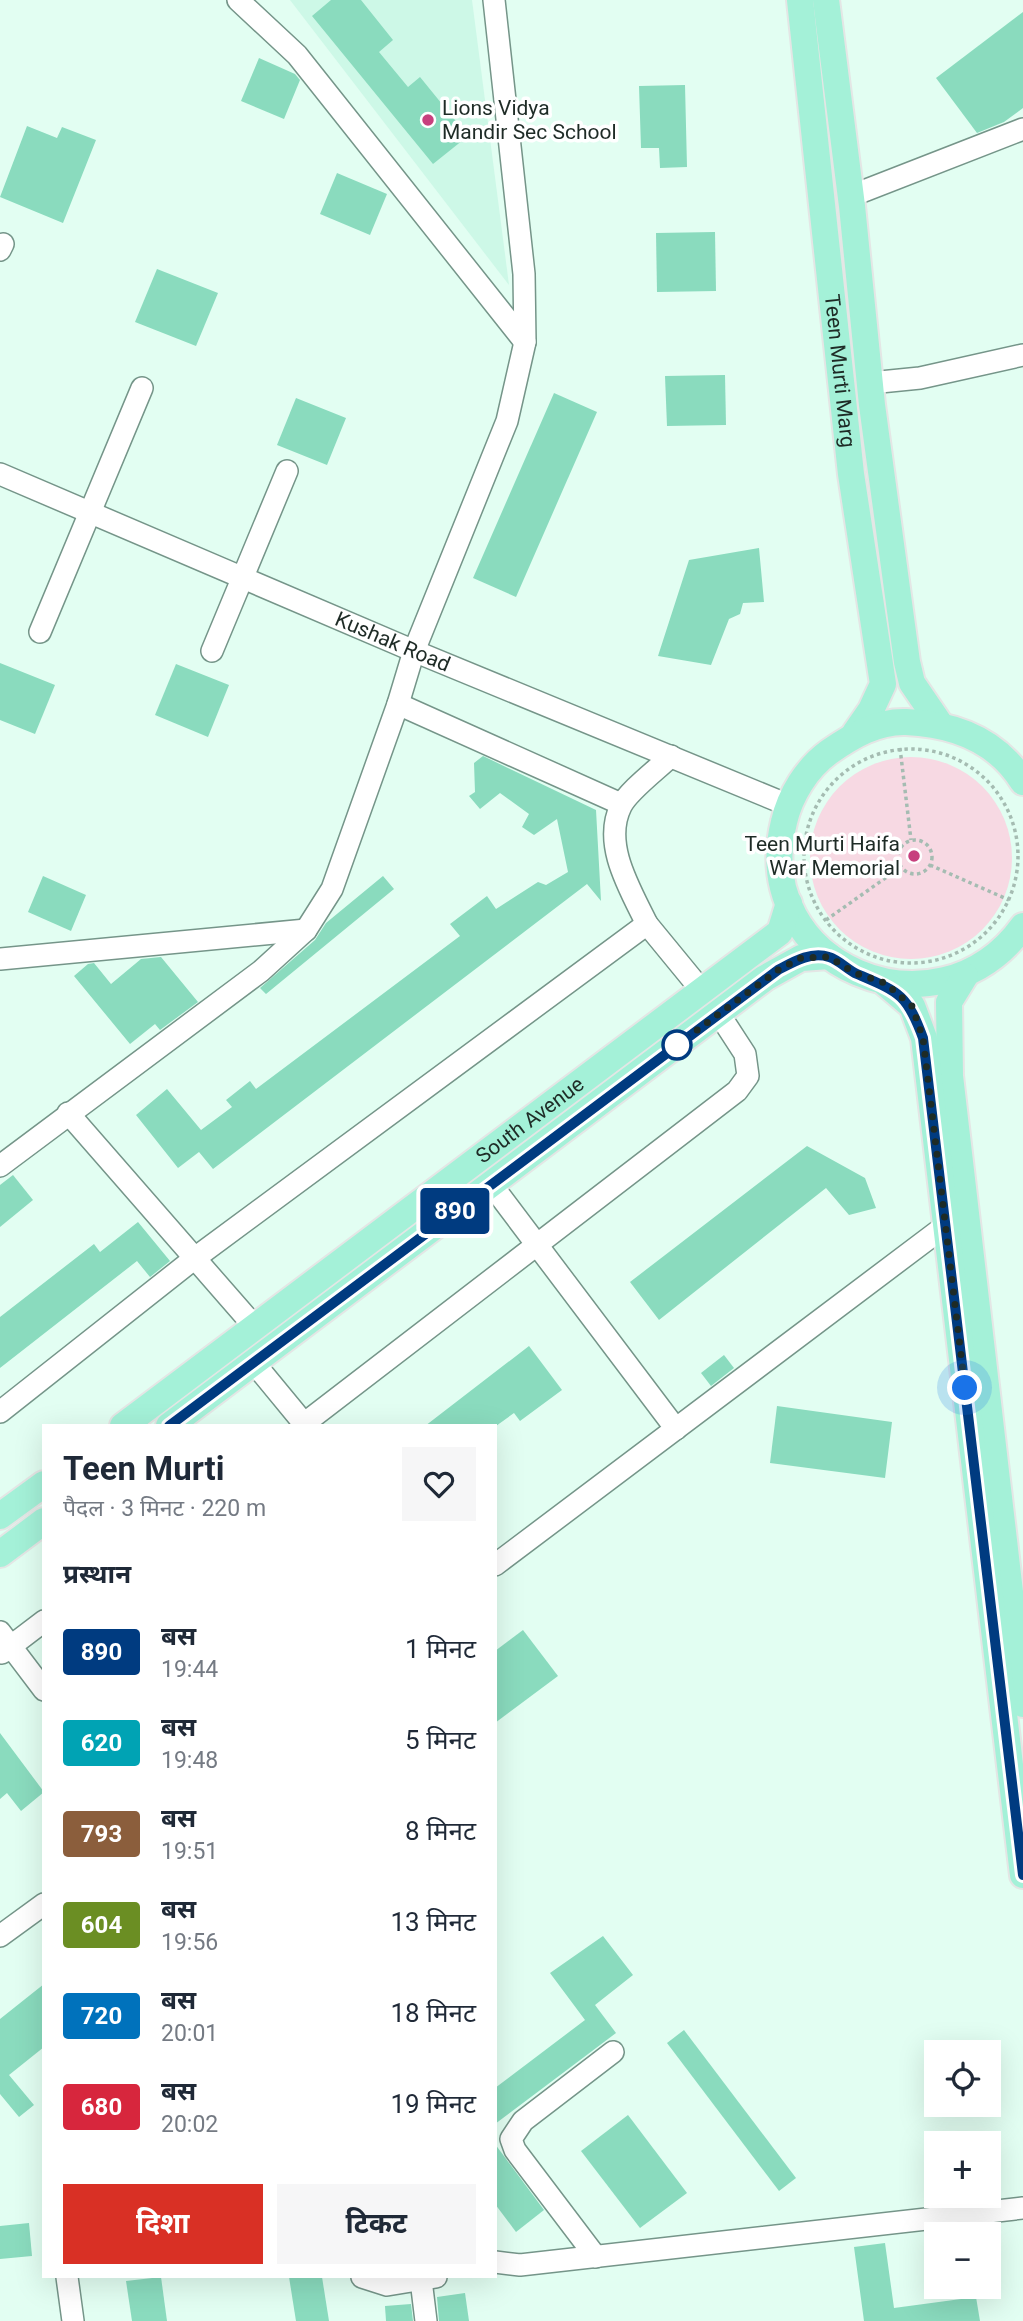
<!DOCTYPE html>
<html lang="hi">
<meta charset="utf-8">
<style>
:root{--surface:#fff;--page:#f6f6f7;--text:#1f2937;--muted:#747a83;--accent:#d93025}
body{margin:0;font-family:Roboto,"Noto Sans Devanagari",sans-serif;background:var(--page);color:var(--text);height:100vh;display:flex;flex-direction:column;font-size:26px;white-space:nowrap}
*{box-sizing:border-box;margin:0}
p{font-size:23px;color:var(--muted)}
.icon{flex:none;width:38px;height:38px;fill:none;stroke:currentColor;stroke-width:2;stroke-linecap:round;stroke-linejoin:round}
.map{position:relative;flex:1;overflow:hidden}
.sheet{position:absolute;left:42px;top:1424px;width:455px;height:854px;display:flex;flex-direction:column;background:var(--surface);border-radius:0px;box-shadow:0 7px 28px #0002}
.sheet>*{flex:none}
.badge{padding:0 14px;border-radius:5px;font-size:24px;line-height:46px}
.tools{position:absolute;left:924px;top:2040px;display:grid;gap:14px}
.tools a{display:grid;place-items:center;width:77px;height:77px;border-radius:0px;background:var(--surface);box-shadow:0 7px 28px #0002;font-size:35px}
.you{position:absolute;width:35px;height:35px;margin:-18px;border:5px solid #fff;border-radius:50%;background:#1a73e8;box-shadow:0 0 0 10px #1a73e833}
.map>.badge{position:absolute;translate:-50% -50%;box-shadow:0 0 0 4px #fff}
h2{padding:0 21px;font-size:26px;line-height:63px}
.round{display:grid;place-items:center;flex:none;width:74px;height:74px;border-radius:0px;background:var(--page)}
.summary{display:flex;align-items:center;justify-content:space-between;height:119px;padding:0 21px}
h1{font-size:33px;font-weight:700;line-height:52px}
.action{display:flex;gap:14px;margin-top:auto;padding:14px 21px}
.action a{flex:1;height:80px;border-radius:0px;background:var(--accent);color:#fff;font-size:28px;font-weight:700;line-height:80px;text-align:center}
.action a+a{background:var(--page);color:var(--text)}
ul{padding:0;list-style:none}
li{display:flex;align-items:center;gap:21px;height:91px;padding:0 21px}
li div{flex:1}
li b{display:block;font-size:26px}
li em{font-style:normal}
li .badge{min-width:77px;font-weight:700;text-align:center}
.map>svg:first-child{display:block}
</style>
<div class="map">
<svg width="1023" height="2321" viewBox="0 0 1023 2321">
<rect width="100%" height="100%" fill="#e2fef2"/>
<path fill="#cdf8e7" d="M290 0H472L509 285Z"/>
<circle fill="#f7d9e3" cx="911" cy="858" r="101"/>
<g fill="#8adbbe">
<path d="M331 0H361L393 40 379 52 408 87 420 77 468 136 433 164 312 16Z"/>
<path d="M1023 12V108L1004 122 977 133 936 78Z"/>
<path d="M259 58 295 74 300 80 284 119 241 101Z"/>
<path d="M685 85 687 167 660 168 659 148H641L639 86Z"/>
<path d="M27 126 57 138 62 127 96 140 63 223 0 197Z"/>
<path d="M337 173 387 194 370 235 320 214Z"/>
<path d="M715 232 716 291 657 292 656 233Z"/>
<path d="M157 269 218 293 196 346 135 322Z"/>
<path d="M725 375 726 425 667 426 665 376Z"/>
<path d="M554 393 597 412 516 597 473 578Z"/>
<path d="M296 398 346 418 327 465 277 445Z"/>
<path d="M759 548 764 602 743 603 740 614 729 619 711 665 658 656 689 560Z"/>
<path d="M0 663 55 685 35 734 0 720Z"/>
<path d="M176 664 229 685 208 737 155 715Z"/>
<path d="M483 756 596 810 601 901 587 884 213 1169 199 1152 178 1168 136 1115 167 1089 201 1130 232 1107 226 1100 250 1081 256 1089 460 936 450 924 487 896 496 909 538 882 546 885 568 872 557 819 534 835 522 827 529 814 500 793 480 809 469 796 475 792 474 763Z"/>
<path d="M43 876 86 895 71 931 28 912Z"/>
<path d="M383 876 394 889 266 994 260 988 315 940 326 923Z"/>
<path d="M161 957 198 1002 160 1030 155 1024 130 1044 74 976 88 964 94 963 111 984 141 959Z"/>
<path d="M807 1146 865 1178 876 1208 849 1215 826 1188 659 1320 630 1282Z"/>
<path d="M13 1175 33 1200 0 1227V1185Z"/>
<path d="M138 1222 170 1261 150 1277 137 1261 0 1368V1317L94 1244 100 1252Z"/>
<path d="M529 1346 562 1390 520 1421 514 1413 496 1426H425Z"/>
<path d="M724 1355 734 1368 711 1386 701 1373Z"/>
<path d="M777 1406 892 1422 885 1478 770 1463Z"/>
<path d="M523 1630 558 1676 495 1723V1651Z"/>
<path d="M0 1733 44 1792 21 1811 7 1793 0 1799Z"/>
<path d="M603 1936 633 1975 595 2005 616 2033 495 2124V2088L585 2020 550 1973Z"/>
<path d="M44 1984V2047L9 2075 34 2105 19 2117 0 2094V2019Z"/>
<path d="M684 2030 796 2178 779 2191 667 2043Z"/>
<path d="M628 2115 687 2193 640 2228 581 2151Z"/>
<path d="M495 2144 544 2210 516 2232 495 2204Z"/>
<path d="M29 2223 32 2256 0 2259V2226Z"/>
<path d="M885 2243 894 2308 976 2297 980 2321H864L854 2247Z"/>
<path d="M161 2277 167 2321H132L126 2281Z"/>
<path d="M289 2277H322L329 2321H296Z"/>
<path d="M465 2293 469 2321H439L437 2297Z"/>
<path d="M411 2304 413 2321H386L385 2306Z"/>
</g>
<g fill="none" stroke-linecap="round" stroke-linejoin="round">
<g stroke="#759589" stroke-width="24">
<g id="minor">
<path d="M238 0 297 55 525 342"/>
<path d="M851 196 1023 129"/>
<path d="M0 250 3 244"/>
<path d="M870 383 920 378 1023 355"/>
<path id="s1" d="M0 474 414 651 788 805"/>
<path d="M40 632 142 388"/>
<path d="M212 651 287 471"/>
<path d="M398 704 621 804"/>
<path d="M647 924C630 889 602 844 621 806 628 791 659 768 671 756"/>
<path d="M0 959 306 930"/>
<path d="M68 1113 254 1326"/>
<path d="M0 1166 261 971 306 930 332 889 398 704 414 651 507 421 525 342 524 274 494 0"/>
<path d="M491 1184 676 1429"/>
<path d="M254 1363 306 1426"/>
<path d="M0 1412 195 1258 647 924 702 991"/>
<path d="M301 1426 737 1091 748 1076 745 1054 719 1014"/>
<path d="M495 1565 945 1226"/>
<path d="M0 1632 44 1690"/>
<path d="M2 1653 44 1621"/>
<path d="M0 1936 44 1904"/>
<path d="M596 2257 515 2150 511 2139 523 2121 613 2052"/>
<path d="M495 2262 520 2265 1023 2208"/>
<path d="M67 2277 73 2321"/>
<path d="M362 2277 387 2285 436 2277"/>
<path d="M421 2280 426 2321"/>
</g>
</g>
<g stroke="#e4e6e5" stroke-width="30">
<g id="major">
<path id="s2" d="M800 0 851 474 883 684 871 710 855 733"/>
<path d="M826 0 852 206 872 405 907 662 912 683 940 724"/>
<path d="M1023 782C997 740 954 724 906 722 877 721 852 736 829 752 807 768 790 795 784 822 748 966 937 1045 1023 926"/>
<path d="M965 976 949 1002 950 1076 1023 1704"/>
<path d="M885 983 912 1006 924 1038 1023 1875"/>
<path id="s3" d="M123 1426 780 932 789 903"/>
<path d="M169 1426 765 978 801 958 829 956"/>
<path d="M0 1516 44 1484"/>
<path d="M0 1554 44 1521"/>
</g>
</g>
<g stroke="#a5bcb2" stroke-width="3.5" stroke-dasharray="3.5 3.5" stroke-linecap="butt">
<path d="M900 748 911 840"/>
<circle cx="911" cy="856" r="107"/>
<circle cx="915" cy="857" r="17"/>
<path d="M930 865 1009 900"/>
<path d="M826 920 901 867"/>
</g>
<use href="#minor" stroke="#fff" stroke-width="21"/>
<use href="#major" stroke="#a4f1d8" stroke-width="26"/>
</g>
<g fill="none" stroke-linecap="round" stroke-linejoin="round">
<g stroke="#fff" stroke-width="16">
<path id="line" d="M169 1426 778 970C793 962 811 951 829 957 839 960 848 970 857 974 899 992 907 994 923 1038L1023 1875"/>
</g>
<use href="#line" stroke="#003b80" stroke-width="10"/>
<path stroke="#1e2b26" stroke-width="7" stroke-dasharray="0 12.6" d="M677 1045 778 970 801 958 829 957 855 973 885 983 912 1006 923 1038 965 1388"/>
</g>
<g fill="#c7407e" stroke="#fff" stroke-width="2.5">
<circle cx="428" cy="120" r="7"/>
<circle cx="914" cy="856" r="7"/>
</g>
<circle fill="#fff" stroke="#003b80" stroke-width="3.5" cx="677" cy="1045" r="14"/>
<g text-anchor="middle" stroke-width="7" stroke-linejoin="round" paint-order="stroke">
<g font-size="21" fill="#1e2b26" stroke="#fff" text-anchor="start">
<text x="442" y="115">Lions Vidya<tspan x="442" dy="24">Mandir Sec School</tspan></text>
<text x="900" y="851" text-anchor="end">Teen Murti Haifa<tspan x="900" dy="24">War Memorial</tspan></text>
</g>
<g font-size="21" fill="#1e2b26" stroke="#fff">
<text dy="7" stroke="none"><textPath href="#s2" startOffset="373">Teen Murti Marg</textPath></text>
<text dy="7" stroke="none"><textPath href="#s1" startOffset="427">Kushak Road</textPath></text>
<text dy="7" stroke="none"><textPath href="#s3" startOffset="509">South Avenue</textPath></text>
</g>
</g>
</svg>
<div class="tools">
<a><svg class="icon" aria-label="locate" viewBox="0 0 24 24"><circle cx="12" cy="12" r="6"/><path d="M12 2v4M12 18v4M2 12h4M18 12h4"/></svg></a>
<a>+</a>
<a>−</a>
</div>
<div class="you" style="left:965px;top:1388px"></div>
<b class="badge" style="left:455px;top:1211px;background:#003b80;color:#fff">890</b>
<section class="sheet">
<div class="summary"><div><h1>Teen Murti</h1><p>पैदल · 3 मिनट · 220 m</p></div><a class="round"><svg class="icon" aria-label="heart" viewBox="0 0 24 24"><path d="M12 20l-8-8c-3-5 5-10 8-4 3-6 11-1 8 4z"/></svg></a></div>
<h2>प्रस्थान</h2>
<ul>
<li><span class="badge" style="background:#003b80;color:#fff">890</span><div><b>बस</b><p>19:44</p></div><em>1 मिनट</em></li>
<li><span class="badge" style="background:#00a3b4;color:#fff">620</span><div><b>बस</b><p>19:48</p></div><em>5 मिनट</em></li>
<li><span class="badge" style="background:#8b5e3c;color:#fff">793</span><div><b>बस</b><p>19:51</p></div><em>8 मिनट</em></li>
<li><span class="badge" style="background:#6b8e23;color:#fff">604</span><div><b>बस</b><p>19:56</p></div><em>13 मिनट</em></li>
<li><span class="badge" style="background:#0072bc;color:#fff">720</span><div><b>बस</b><p>20:01</p></div><em>18 मिनट</em></li>
<li><span class="badge" style="background:#d7263d;color:#fff">680</span><div><b>बस</b><p>20:02</p></div><em>19 मिनट</em></li>
</ul>
<div class="action"><a>दिशा</a><a>टिकट</a></div>
</section>
</div>
